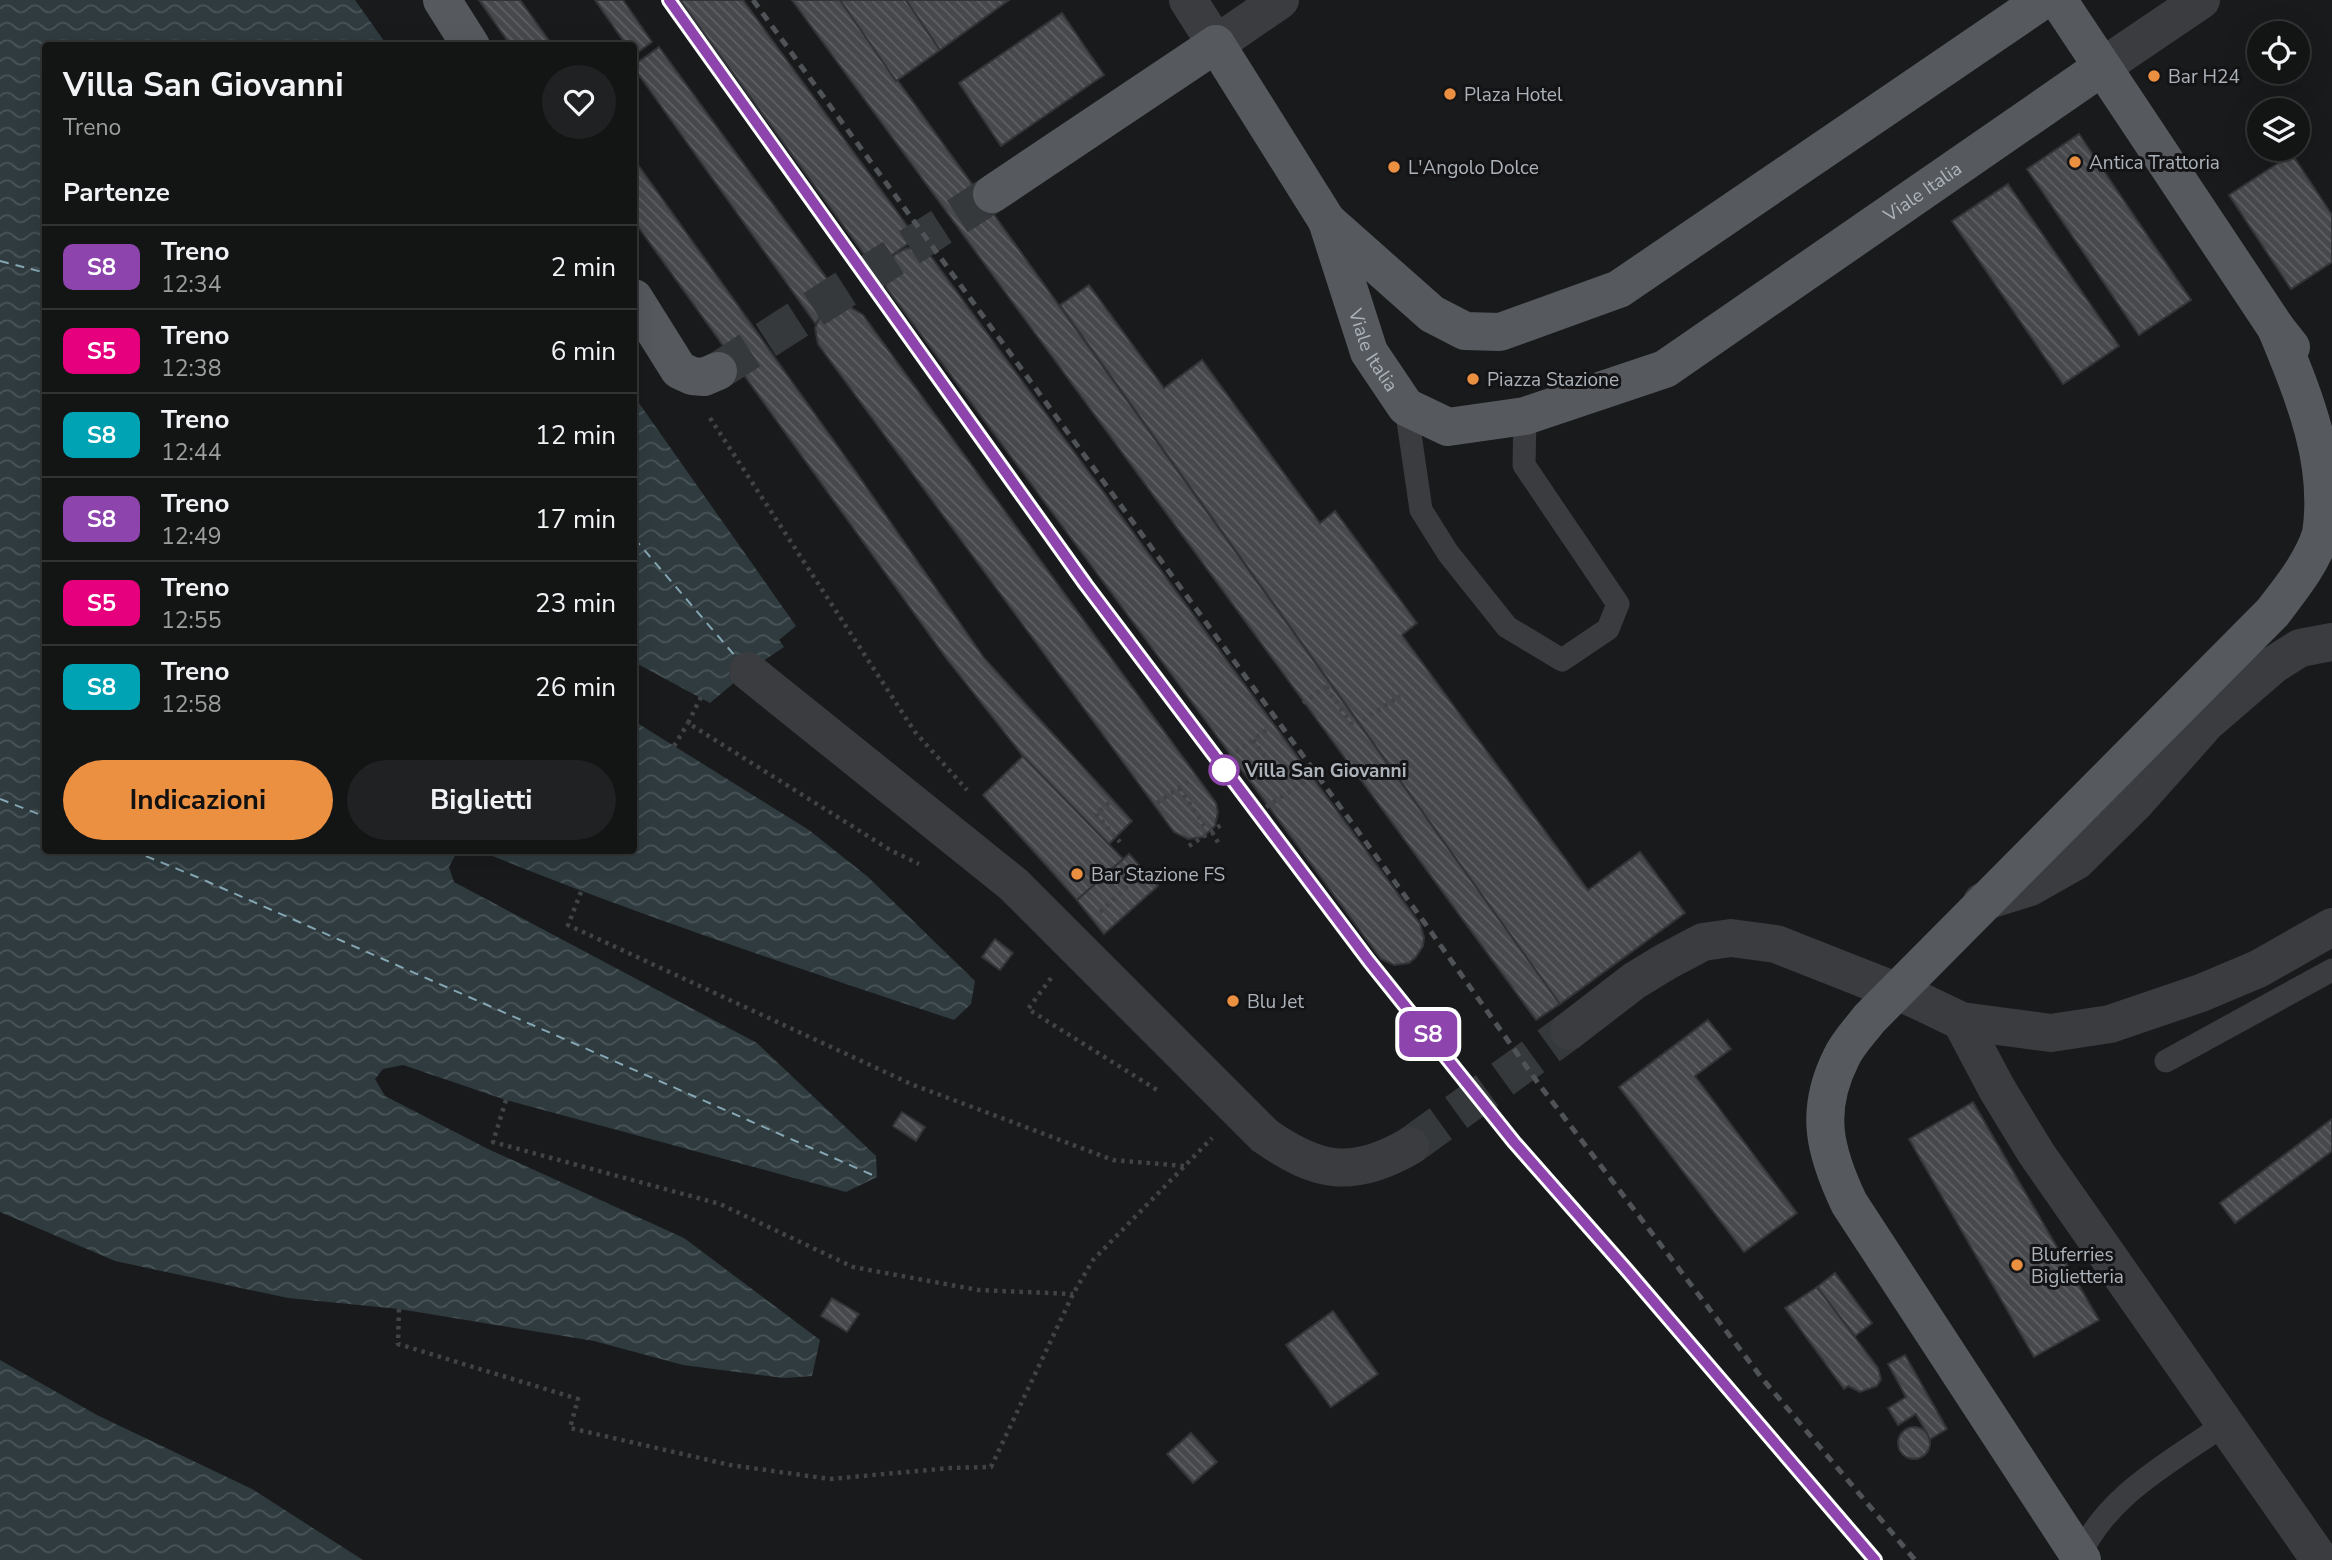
<!DOCTYPE html>
<html lang="it">
<style>
:root{--surface:#131414;--page:#202122;--text:#f1f3f6;--muted:#9d9ea0;--line:#323334;--accent:#eb8f41}
body{margin:0;font-family:"Nunito Sans",sans-serif;background:var(--page);color:var(--text);height:100vh;display:flex;flex-direction:column;font-size:26px;white-space:nowrap}
*{box-sizing:border-box;margin:0}
p{font-size:23px;color:var(--muted)}
.icon{flex:none;width:38px;height:38px;fill:none;stroke:currentColor;stroke-width:2;stroke-linecap:round;stroke-linejoin:round}
.map{position:relative;flex:1;overflow:hidden}
.drawer{position:absolute;left:42px;top:42px;width:595px;height:812px;display:flex;flex-direction:column;background:var(--surface);border-radius:7px;box-shadow:0 7px 28px #0002,0 0 0 2px var(--line)}
.drawer>*{flex:none}
.badge{padding:0 14px;border-radius:10px;font-size:24px;line-height:46px}
.tools{position:absolute;left:2247px;top:21px;display:grid;gap:14px}
.tools a{display:grid;place-items:center;width:63px;height:63px;border-radius:50%;background:var(--surface);box-shadow:0 7px 28px #0002,0 0 0 2px var(--line);font-size:35px}
.map>.badge{position:absolute;translate:-50% -50%;box-shadow:0 0 0 4px #fff}
h2{padding:0 21px;font-size:26px;line-height:63px}
.round{display:grid;place-items:center;flex:none;width:74px;height:74px;border-radius:37px;background:var(--page)}
.headline{display:flex;align-items:center;justify-content:space-between;height:119px;padding:0 21px}
h1{font-size:33px;font-weight:700;line-height:52px}
.cta{display:flex;gap:14px;margin-top:auto;padding:14px 21px}
.cta a{flex:1;height:80px;border-radius:42px;background:var(--accent);color:#111;font-size:28px;font-weight:700;line-height:80px;text-align:center}
.cta a+a{background:var(--page);color:var(--text)}
ul{padding:0;list-style:none}
li{display:flex;align-items:center;gap:21px;height:84px;padding:0 21px;border-top:2px solid var(--line)}
li div{flex:1}
li b{display:block;font-size:26px}
li em{font-style:normal}
li .badge{min-width:77px;font-weight:700;text-align:center}
.map>svg:first-child{display:block}
</style>
<div class="map">
<svg width="2332" height="1560" viewBox="0 0 2332 1560">
<defs>
<pattern id="water-waves" width="16" height="10" patternUnits="userSpaceOnUse" patternTransform="scale(1.75)"><rect width="16" height="10" fill="#2f3b3f"/><path d="M0 5q4-4 8 0t8 0" fill="none" stroke="#4a5559"/></pattern>
<pattern id="building-back-hatch" width="6" height="6" patternUnits="userSpaceOnUse" patternTransform="scale(1.75)"><rect width="6" height="6" fill="#46484b"/><path d="M-1 5l2 2M0 0l6 6M5-1l2 2" fill="none" stroke="#5e6063"/></pattern>
</defs>
<rect width="100%" height="100%" fill="#191a1b"/>
<g fill="url(#water-waves)">
<path d="M0 0H355L387 45 46 46V850L461 851 457 852 449 867 454 882 757 1043 876 1156 877 1177 846 1192 506 1100 403 1065 383 1069 375 1079 385 1096 488 1149 684 1238 820 1340 812 1376 784 1378 683 1365 594 1341 399 1309 288 1298 115 1261 0 1212Z"/>
<path d="M634 396 796 626 779 640 784 647 748 671 710 703 634 662Z"/>
<path d="M634 721 809 830 868 877 975 981 971 1004 954 1020C794 967 635 914 480 851L634 850Z"/>
<path d="M0 1360 97 1415 252 1489 363 1560H0Z"/>
</g>
<g fill="none" stroke-linecap="round" stroke-linejoin="round">
<g stroke="#85a7b3" stroke-width="2" stroke-dasharray="9 7" stroke-linecap="butt">
<path d="M0 261 46 273"/>
<path d="M634 538 736 657"/>
<path d="M0 799 46 817"/>
<path d="M131 850 197 877 877 1177"/>
</g>
</g>
<g fill="url(#building-back-hatch)" stroke="#333437" stroke-width="2">
<path d="M479 0H520L553 46H511Z"/>
<path d="M595 0H623L652 42 634 55V46H627Z"/>
<path d="M680 0H743L916 238 874 268Z"/>
<path d="M792 0H840L1560 1004 1536 1020Z"/>
<path d="M840 0H906L940 50 896 81Z"/>
<path d="M906 0H1009L940 50Z"/>
<path d="M1062 13 1104 75 1001 146 959 83Z"/>
<path d="M659 47 844 302 815 323 634 68V65Z"/>
<path d="M2079 134 2191 300 2139 335 2027 169Z"/>
<path d="M2292 154 2332 215V262L2291 289 2229 195Z"/>
<path d="M634 159 856 472 984 658 1132 821 1109 844 1023 756 946 658 634 221Z"/>
<path d="M2008 184 2119 346 2063 384 1952 221Z"/>
<path d="M907 248 922 250 932 258 1420 924 1424 937 1423 946 1416 957 1409 963 1394 965 1381 959 886 287 884 280 886 264 895 254Z"/>
<path d="M1089 285 1164 388 1202 360 1320 523 1335 511 1417 623 1402 635 1588 890 1640 852 1685 913 1560 1004 1060 305Z"/>
<path d="M847 305 863 315 1216 803 1218 812 1215 826 1203 837 1188 839 1174 832 818 344 815 328 821 315 832 307Z"/>
<path d="M1023 756 1123 859 1077 900 983 795Z"/>
<path d="M1129 854 1158 886 1104 934 1077 900Z"/>
<path d="M995 939 1013 953 1000 970 982 957Z"/>
<path d="M1708 1020 1731 1049 1695 1076 1797 1213 1744 1252 1619 1087Z"/>
<path d="M1973 1102 2099 1320 2034 1357 1909 1139Z"/>
<path d="M902 1112 925 1127 916 1141 893 1126Z"/>
<path d="M2332 1119V1151L2235 1223 2220 1203Z"/>
<path d="M1835 1273 1872 1323 1855 1336 1817 1287Z"/>
<path d="M1817 1287 1878 1368 1881 1379 1877 1386 1860 1392 1848 1386 1844 1389 1785 1308Z"/>
<path d="M832 1298 859 1314 847 1332 821 1316Z"/>
<path d="M1333 1311 1378 1374 1331 1407 1286 1345Z"/>
<path d="M1905 1355 1947 1429 1930 1439 1916 1414 1898 1425 1888 1408 1906 1397 1888 1364Z"/>
<circle cx="1914" cy="1443" r="16"/>
<path d="M1191 1433 1217 1462 1193 1483 1167 1454Z"/>
</g>
<g fill="none" stroke-linecap="round" stroke-linejoin="round">
<path stroke="#36393b" stroke-width="38" stroke-dasharray="38 19" stroke-linecap="butt" d="M1410 1146 1569 1031"/>
<path stroke="#36393b" stroke-width="38" stroke-dasharray="38 19" stroke-linecap="butt" d="M718 371 992 194"/>
<g stroke="#404447" stroke-width="4.5" stroke-dasharray="3.5 5" stroke-linecap="butt">
<path d="M710 418 915 732 967 790"/>
<path d="M1326 687 1353 726"/>
<path d="M701 697 688 723 890 850 919 864"/>
<path d="M1303 703 1331 683"/>
<path d="M1363 720 1400 696"/>
<path d="M1253 740 1280 777"/>
<path d="M674 746 688 723"/>
<path d="M1229 757 1268 729"/>
<path d="M1179 788 1206 828"/>
<path d="M1109 803 1096 814 1120 842"/>
<path d="M1157 803 1189 781"/>
<path d="M1266 807 1306 781"/>
<path d="M1212 832 1220 846"/>
<path d="M1189 846 1221 825"/>
<path d="M581 892 568 925 911 1084 1113 1160 1184 1166"/>
<path d="M1100 912 1138 876"/>
<path d="M1051 978 1028 1009 1157 1090"/>
<path d="M506 1100 493 1142 720 1204 853 1267 978 1290 1073 1294"/>
<path d="M399 1309 398 1344 578 1399 570 1428 730 1465 830 1479 950 1468 991 1467 1073 1294 1093 1260 1212 1138"/>
</g>
<g stroke="#3a3c40" stroke-width="23">
<path d="M1406 407 1421 510 1448 553 1507 627 1562 660 1608 629 1618 604 1524 465 1525 416"/>
<path d="M2166 1061 2332 970"/>
<path d="M2078 1560C2104 1496 2171 1462 2225 1424"/>
</g>
<g stroke="#3a3c40" stroke-width="38">
<path d="M1188 0 1216 44 1280 0"/>
<path d="M748 671 1013 884 1265 1136C1318 1173 1353 1179 1410 1146"/>
<path d="M1982 902 2030 887 2076 861 2135 803 2207 722 2273 665 2300 648 2332 642"/>
<path d="M1961 1021 1997 1089 2036 1153 2320 1560"/>
<path d="M1569 1031 1634 981 1665 962 1703 942 1731 938 1776 944 1913 998 1961 1021 2051 1033 2110 1024 2201 993 2258 969 2332 927"/>
</g>
<path stroke="#3a3c40" stroke-width="38" d="M2102 67 2201 0"/>
<g stroke="#565a5f" stroke-width="38">
<path d="M442 0 471 46"/>
<path d="M2058 0 2276 328 2291 347"/>
<path id="s1" d="M992 194 1216 44 1327 221 1369 352 1406 407 1448 427 1525 416 1665 369 2102 67"/>
<path d="M1327 221 1432 314 1465 331 1500 332 1619 289 2043 0"/>
<path d="M634 298 679 370 692 376 704 377 718 371"/>
<path d="M2082 1560 1849 1203C1825 1152 1814 1112 1841 1058 1847 1044 1860 1031 1869 1019L2273 612C2291 588 2312 563 2321 534 2332 461 2303 394 2276 328"/>
</g>
<g stroke="#4f5357" stroke-width="5" stroke-dasharray="9 7" stroke-linecap="butt">
<path d="M669 0 1086 585 1369 961 1514 1142 1625 1267 1875 1560"/>
<path d="M753 0 1424 922 1538 1083 1761 1377 1915 1560"/>
</g>
</g>
<g fill="none" stroke-linecap="round" stroke-linejoin="round">
<g stroke="#fff" stroke-width="16">
<path id="line" d="M669 0 1086 585 1369 961 1514 1142 1625 1268 1875 1560"/>
</g>
<use href="#line" stroke="#8e44ad" stroke-width="10"/>
</g>
<g fill="#eb8f41" stroke="#141416" stroke-width="2.5">
<circle cx="2154" cy="76" r="7"/>
<circle cx="1450" cy="94" r="7"/>
<circle cx="2075" cy="162" r="7"/>
<circle cx="1394" cy="167" r="7"/>
<circle cx="1473" cy="379" r="7"/>
<circle cx="1077" cy="874" r="7"/>
<circle cx="1233" cy="1001" r="7"/>
<circle cx="2017" cy="1265" r="7"/>
</g>
<circle fill="#fff" stroke="#8e44ad" stroke-width="3.5" cx="1224" cy="770" r="14"/>
<g text-anchor="middle" stroke-width="6" stroke-linejoin="round" paint-order="stroke">
<g font-size="19" fill="#acb3ba" stroke="#141416" text-anchor="start">
<text x="2168" y="83">Bar H24</text>
<text x="1464" y="101">Plaza Hotel</text>
<text x="2089" y="169">Antica Trattoria</text>
<text x="1408" y="174">L'Angolo Dolce</text>
<text x="1487" y="386">Piazza Stazione</text>
<text x="1091" y="881">Bar Stazione FS</text>
<text x="1247" y="1008">Blu Jet</text>
<text x="2031" y="1261">Bluferries<tspan x="2031" dy="22">Biglietteria</tspan></text>
</g>
<g font-size="19" fill="#acb3ba" stroke="#141416">
<text dy="7" stroke="none"><textPath href="#s1" startOffset="1267">Viale Italia</textPath></text>
<text dy="7" stroke="none"><textPath href="#s1" startOffset="616">Viale Italia</textPath></text>
</g>
<g font-size="19" font-weight="bold" fill="#acb3ba" stroke="#141416" text-anchor="start">
<text x="1245" y="777">Villa San Giovanni</text>
</g>
</g>
</svg>
<div class="tools">
<a><svg class="icon" aria-label="locate" viewBox="0 0 24 24"><circle cx="12" cy="12" r="6"/><path d="M12 2v4M12 18v4M2 12h4M18 12h4"/></svg></a>
<a><svg class="icon" aria-label="layers" viewBox="0 0 24 24"><path d="M12 4l9 5-9 5-9-5zM3 14l9 5 9-5"/></svg></a>
</div>
<b class="badge" style="left:1428px;top:1034px;background:#8e44ad;color:#fff">S8</b>
<section class="drawer">
<div class="headline"><div><h1>Villa San Giovanni</h1><p>Treno</p></div><a class="round"><svg class="icon" aria-label="heart" viewBox="0 0 24 24"><path d="M12 20l-8-8c-3-5 5-10 8-4 3-6 11-1 8 4z"/></svg></a></div>
<h2>Partenze</h2>
<ul>
<li><span class="badge" style="background:#8e44ad;color:#fff">S8</span><div><b>Treno</b><p>12:34</p></div><em>2 min</em></li>
<li><span class="badge" style="background:#e6007e;color:#fff">S5</span><div><b>Treno</b><p>12:38</p></div><em>6 min</em></li>
<li><span class="badge" style="background:#00a3b4;color:#fff">S8</span><div><b>Treno</b><p>12:44</p></div><em>12 min</em></li>
<li><span class="badge" style="background:#8e44ad;color:#fff">S8</span><div><b>Treno</b><p>12:49</p></div><em>17 min</em></li>
<li><span class="badge" style="background:#e6007e;color:#fff">S5</span><div><b>Treno</b><p>12:55</p></div><em>23 min</em></li>
<li><span class="badge" style="background:#00a3b4;color:#fff">S8</span><div><b>Treno</b><p>12:58</p></div><em>26 min</em></li>
</ul>
<div class="cta"><a>Indicazioni</a><a>Biglietti</a></div>
</section>
</div>
